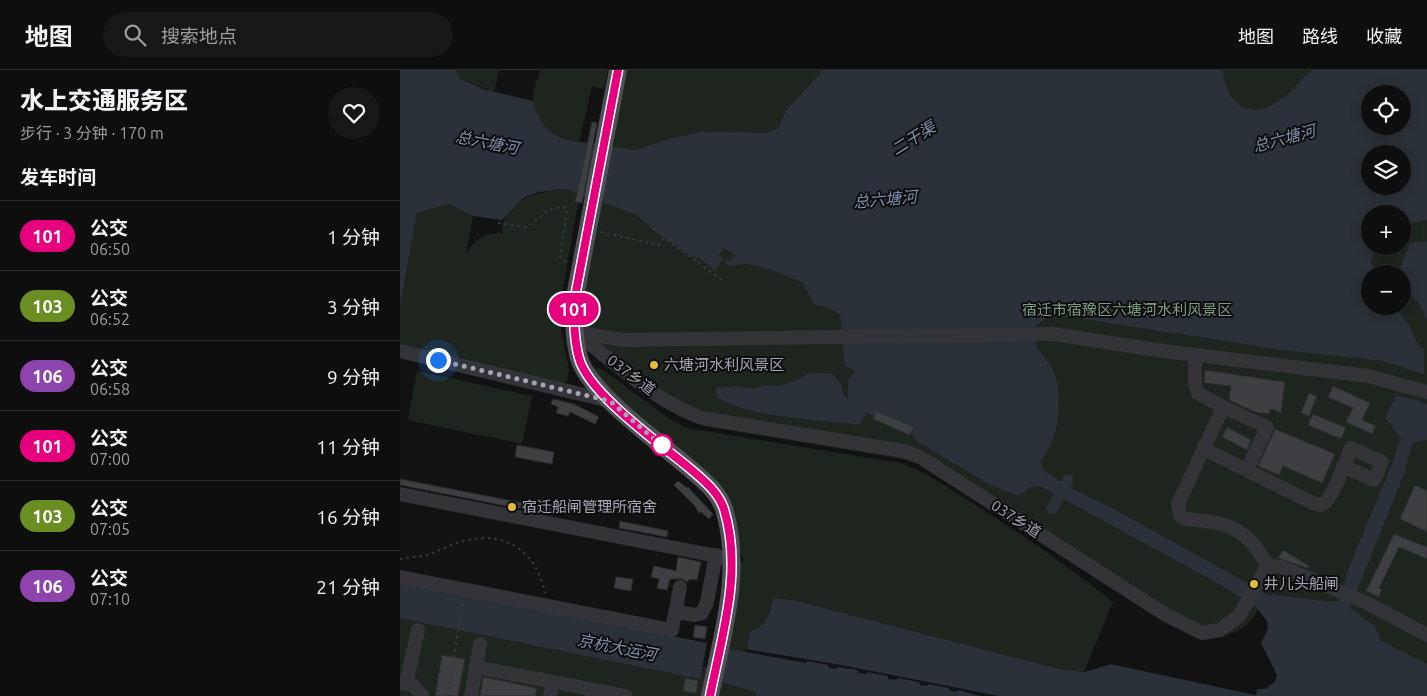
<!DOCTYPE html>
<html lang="zh">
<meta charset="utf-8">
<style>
:root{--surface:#0e0e0e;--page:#171717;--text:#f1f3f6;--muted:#9b9c9e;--line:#2e2e2e}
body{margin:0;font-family:Ubuntu,"Noto Sans SC",sans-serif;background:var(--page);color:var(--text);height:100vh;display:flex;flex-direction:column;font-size:19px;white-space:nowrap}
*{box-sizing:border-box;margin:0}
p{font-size:16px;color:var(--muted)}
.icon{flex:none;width:28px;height:28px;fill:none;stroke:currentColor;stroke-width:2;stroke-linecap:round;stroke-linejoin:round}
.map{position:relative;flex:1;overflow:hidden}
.panel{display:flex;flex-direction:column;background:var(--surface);width:400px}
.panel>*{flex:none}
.badge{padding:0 10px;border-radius:16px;font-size:18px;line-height:32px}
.fabs{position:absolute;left:961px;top:15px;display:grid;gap:10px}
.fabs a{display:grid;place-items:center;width:50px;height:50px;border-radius:50%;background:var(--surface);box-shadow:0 2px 12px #0003,0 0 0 1px var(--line);font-size:25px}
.you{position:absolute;width:25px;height:25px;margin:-12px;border:4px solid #fff;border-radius:50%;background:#1a73e8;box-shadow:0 0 0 8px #1a73e833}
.map>.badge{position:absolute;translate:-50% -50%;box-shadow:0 0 0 2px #fff}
h2{padding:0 20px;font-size:19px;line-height:45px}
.round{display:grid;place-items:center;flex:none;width:52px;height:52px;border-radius:26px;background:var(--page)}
.head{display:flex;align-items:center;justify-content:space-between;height:85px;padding:0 20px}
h1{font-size:24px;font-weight:800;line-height:38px}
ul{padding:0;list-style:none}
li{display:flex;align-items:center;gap:15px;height:70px;padding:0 20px;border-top:1px solid var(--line)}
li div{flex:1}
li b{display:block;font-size:19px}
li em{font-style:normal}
li .badge{min-width:55px;font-weight:700;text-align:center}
header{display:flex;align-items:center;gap:30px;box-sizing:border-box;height:70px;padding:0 25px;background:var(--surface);border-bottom:1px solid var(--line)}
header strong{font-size:24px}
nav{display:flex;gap:28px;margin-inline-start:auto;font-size:18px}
.search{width:350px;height:45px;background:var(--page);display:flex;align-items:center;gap:12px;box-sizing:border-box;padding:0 18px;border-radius:28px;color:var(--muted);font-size:19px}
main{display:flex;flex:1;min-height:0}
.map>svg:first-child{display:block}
</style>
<header>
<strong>地图</strong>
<div class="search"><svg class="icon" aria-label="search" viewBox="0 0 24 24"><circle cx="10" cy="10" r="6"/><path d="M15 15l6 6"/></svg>搜索地点</div>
<nav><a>地图</a><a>路线</a><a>收藏</a></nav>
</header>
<main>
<section class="panel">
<div class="head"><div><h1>水上交通服务区</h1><p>步行 · 3 分钟 · 170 m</p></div><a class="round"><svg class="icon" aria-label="heart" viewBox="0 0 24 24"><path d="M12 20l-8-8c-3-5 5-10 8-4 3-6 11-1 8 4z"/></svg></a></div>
<h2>发车时间</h2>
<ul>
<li><span class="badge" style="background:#e6007e;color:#fff">101</span><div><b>公交</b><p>06:50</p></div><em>1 分钟</em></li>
<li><span class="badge" style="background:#6b8e23;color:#fff">103</span><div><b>公交</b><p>06:52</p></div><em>3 分钟</em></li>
<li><span class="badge" style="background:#8e44ad;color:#fff">106</span><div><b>公交</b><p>06:58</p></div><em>9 分钟</em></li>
<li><span class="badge" style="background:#e6007e;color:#fff">101</span><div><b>公交</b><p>07:00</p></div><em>11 分钟</em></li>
<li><span class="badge" style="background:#6b8e23;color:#fff">103</span><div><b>公交</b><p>07:05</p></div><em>16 分钟</em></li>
<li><span class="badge" style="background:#8e44ad;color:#fff">106</span><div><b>公交</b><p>07:10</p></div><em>21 分钟</em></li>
</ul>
</section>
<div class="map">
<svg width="1027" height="626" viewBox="0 0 1027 626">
<rect width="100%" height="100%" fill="#121213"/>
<g fill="#1e251f" fill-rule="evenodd">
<path d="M56 0H99L94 22 59 8Z"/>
<path d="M140 0H208L204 19 192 16 179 72C156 69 136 56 133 31 132 21 138 9 140 0Z"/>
<path d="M223 0H1027V594L981 571 867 524C852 552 846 563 813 567L527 397 503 389 304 356 280 347 200 292C184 278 182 255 180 235ZM970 24H1002V56H970ZM970 84H1002V116H970ZM970 144H1002V176H970ZM970 204H1002V236H970Z"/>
<path d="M166 119 180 124 158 245 169 300 167 312 162 313 0 276V236L17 143 48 134 73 146 66 185C74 169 83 163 102 163 103 128 137 122 166 119Z"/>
<path d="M194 297 203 300 273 351 287 358 500 393C524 400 545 416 566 429 617 461 667 495 713 532L684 602 660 599 393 530 373 528C368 544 369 556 350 561L346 582 324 578 339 493 344 492 331 444 213 326 192 301Z"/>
<path d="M17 301 132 326 122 374 8 350Z"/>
<path d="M0 536 445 626H0Z"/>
</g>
<g fill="#2b3138" fill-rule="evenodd">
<path d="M0 0H56L59 8 83 19 133 31C139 52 146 62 167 70L236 80 272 68 302 62 367 63 379 58 385 42 423 0H822C828 38 852 53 884 27 895 19 901 8 912 0H1027V150L1003 154 1002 144H970V176H976L971 191 975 204H970V236H994L1009 255 1018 275 1024 280V304L984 291 883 280 670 247 648 246 633 259C634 264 634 270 636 275 641 286 654 296 656 308 662 335 658 370 641 391L642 399 671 418 710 437 867 524 932 532 939 531 949 497 995 386 1001 368 985 348 996 326 1014 329 1027 335V370L1015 372 1011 377 1004 404 950 538 975 556 981 571 1027 594V626H357L353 621 317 611 324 578 346 582 350 561C368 556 369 544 373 528L393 530 660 599 684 602 711 594 856 625 857 619H865L875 612 877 605 861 573 868 559 867 551 856 537 821 515 640 416 631 417 618 426 589 414 518 372 509 360 466 343 460 355C424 350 345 347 317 327L316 318 336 316 354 319 364 315 378 316 395 311 407 304 432 303 441 314 443 323 448 330V310L456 301 445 296 440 245 428 237 415 235 402 212C381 205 353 188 332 196L325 193 327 190 330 192 335 185 324 178 319 185 323 188 315 201 300 188 293 187 254 161 237 145 166 119 138 122 123 128 102 150 73 146 48 134 17 143 0 236ZM970 24H1002V56H970ZM970 84H1002V116H970Z"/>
<path d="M1027 171V251C1023 239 1019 230 1007 224L1003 213 1002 204 998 202 1010 173Z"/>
<path d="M0 512 307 573 300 609 0 548Z"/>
</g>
<g fill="#121213">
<path d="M346 579 436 594 599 626H580L558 620 557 622 549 620V618L528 614 527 616 520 615 519 612 497 608V610L488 609V606L467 602V604L458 603V600L437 597 436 599 429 598 428 595 407 591 406 593 346 582Z"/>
<path d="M711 591 854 622 856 616V625L711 594 684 602 685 599Z"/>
</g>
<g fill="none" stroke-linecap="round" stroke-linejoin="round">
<path stroke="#2b3138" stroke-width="11" d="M652 439 668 410"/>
</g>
<g fill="#3e3f43" stroke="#2c2c2f">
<path d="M192 52 197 53 182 133 175 132Z"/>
<path d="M805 300 885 312 881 343 871 339 869 344 855 342 829 330 831 316 804 313Z"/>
<path d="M933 316 970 333 962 350 976 356 972 364 946 352 953 338 928 327Z"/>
<path d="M909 323 917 326 909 346 901 343Z"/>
<path d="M153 329 174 334 199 347 195 354 170 342 168 346 156 343 158 337 151 334Z"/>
<path d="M476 341 514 357 510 365 473 349Z"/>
<path d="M913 344 946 358 941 369 908 355Z"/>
<path d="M827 357 851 370 847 380 822 367Z"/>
<path d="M875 359 935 384 922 413 883 396 879 405 858 396Z"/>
<path d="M117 375 154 382 152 394 115 387Z"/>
<path d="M0 409 153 439 152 445 0 415Z"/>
<path d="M278 411 287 418 288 417 313 444 309 449 301 442 299 443 295 436 274 415Z"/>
<path d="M1015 415 1027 421V462L1000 449Z"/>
<path d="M220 451 268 461 267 467 219 458Z"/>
<path d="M994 464 1027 477V489L999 477 979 518 982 519 979 527 966 521Z"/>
<path d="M883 480 909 496 907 498 878 488Z"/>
<path d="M278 487 301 492 297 510 289 509 288 512 282 509H270L267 520 257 518 259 509 251 507 254 496 276 501Z"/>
<path d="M216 507 233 509 231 521 214 518Z"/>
<path d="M295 555 307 557 305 569 293 567Z"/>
<path d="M42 585 65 589 58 626H35Z"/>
<path d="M83 607 137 618 135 626H80Z"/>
<path d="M285 608 298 611 296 623 283 621Z"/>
</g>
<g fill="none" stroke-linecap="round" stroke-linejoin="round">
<g stroke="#393a3f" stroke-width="2" stroke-dasharray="2.5 4" stroke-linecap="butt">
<path d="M98 153 127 157C142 147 148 135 167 138L160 187 167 193"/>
<path d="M201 162 259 175 264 168 322 210"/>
<path d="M0 489C8 487 16 487 23 486 37 483 49 474 63 471 106 460 136 481 145 523"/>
<path d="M47 626 63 532"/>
</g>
<g stroke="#333338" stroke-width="14">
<path d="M174 261C214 292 254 331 302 348L504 381 520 387 766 545 802 563 820 560 839 546 865 500 875 496 882 497 967 533 1027 565"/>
<path d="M180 263 223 270 653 264 763 281 968 306 1027 322"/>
<path d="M0 281 210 331"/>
<path d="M795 285V314L798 323 823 337 778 434 780 445 784 449C828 452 847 457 869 498"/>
<path d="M823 337 867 357 847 400"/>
<path d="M804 379 913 433 921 435C934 429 945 392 951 378L982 392 974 410 943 396"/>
<path d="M0 424 332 489"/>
<path d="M0 507 272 560 280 517"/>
<path d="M276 542 295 545 302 543 307 532 316 485"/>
<path d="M76 597 226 626"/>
<path d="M0 613 13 615 22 626"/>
<path d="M6 613 18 560"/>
<path d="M71 626 80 574"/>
<path d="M150 626 153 612"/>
</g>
<path stroke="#4f5056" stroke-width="18" d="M218 0 174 232C174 250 174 270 179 288 189 323 259 372 288 397 302 409 318 421 324 439 343 501 322 565 310 626"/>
</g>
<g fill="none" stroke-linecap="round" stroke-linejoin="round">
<g stroke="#fff" stroke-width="11">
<path id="line" d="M218 0 174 232C174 250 174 270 179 288 188 323 259 373 288 397 302 409 318 421 324 439 343 501 322 565 310 626"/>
</g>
<use href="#line" stroke="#e6007e" stroke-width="8"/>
<path stroke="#a4a7b3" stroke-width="5" stroke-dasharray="0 9" d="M38 290 210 331 267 380 262 375"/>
</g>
<g fill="#e5bc37" stroke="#0d0d0e" stroke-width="2">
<circle cx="254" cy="295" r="5"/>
<circle cx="112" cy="437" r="5"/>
<circle cx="854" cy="514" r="5"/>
</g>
<circle fill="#fff" stroke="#e6007e" stroke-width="2.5" cx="262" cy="375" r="10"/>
<g text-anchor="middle" stroke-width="4" stroke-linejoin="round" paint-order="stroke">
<g font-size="15" fill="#7c9d81" stroke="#0d0d0e">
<text x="727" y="245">宿迁市宿豫区六塘河水利风景区</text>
</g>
<g font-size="15" fill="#a4a7b3" stroke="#0d0d0e" text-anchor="start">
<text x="264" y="300">六塘河水利风景区</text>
<text x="122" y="442">宿迁船闸管理所宿舍</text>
<text x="864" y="519">井儿头船闸</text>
</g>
<g font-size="15" fill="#a4a7b3" stroke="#0d0d0e">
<text transform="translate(231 305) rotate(37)" y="5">037乡道</text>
<text transform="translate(616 449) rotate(33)" y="5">037乡道</text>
</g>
<g font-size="16" font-style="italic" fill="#7c91ac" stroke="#0d0d0e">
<text transform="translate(513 68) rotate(-32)" y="6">二干渠</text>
<text transform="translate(884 68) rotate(-15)" y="6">总六塘河</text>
<text transform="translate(87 72) rotate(11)" y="6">总六塘河</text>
<text transform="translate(485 129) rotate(-5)" y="6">总六塘河</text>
<text transform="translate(217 577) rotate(11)" y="6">京杭大运河</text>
</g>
</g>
</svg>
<div class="fabs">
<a><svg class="icon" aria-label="locate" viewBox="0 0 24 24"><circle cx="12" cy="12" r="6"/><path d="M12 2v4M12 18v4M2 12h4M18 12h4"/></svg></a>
<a><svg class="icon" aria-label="layers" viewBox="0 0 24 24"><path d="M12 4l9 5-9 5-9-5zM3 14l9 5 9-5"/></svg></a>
<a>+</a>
<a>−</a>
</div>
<div class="you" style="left:38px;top:290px"></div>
<b class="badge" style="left:174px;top:239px;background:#e6007e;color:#fff">101</b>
</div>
</main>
